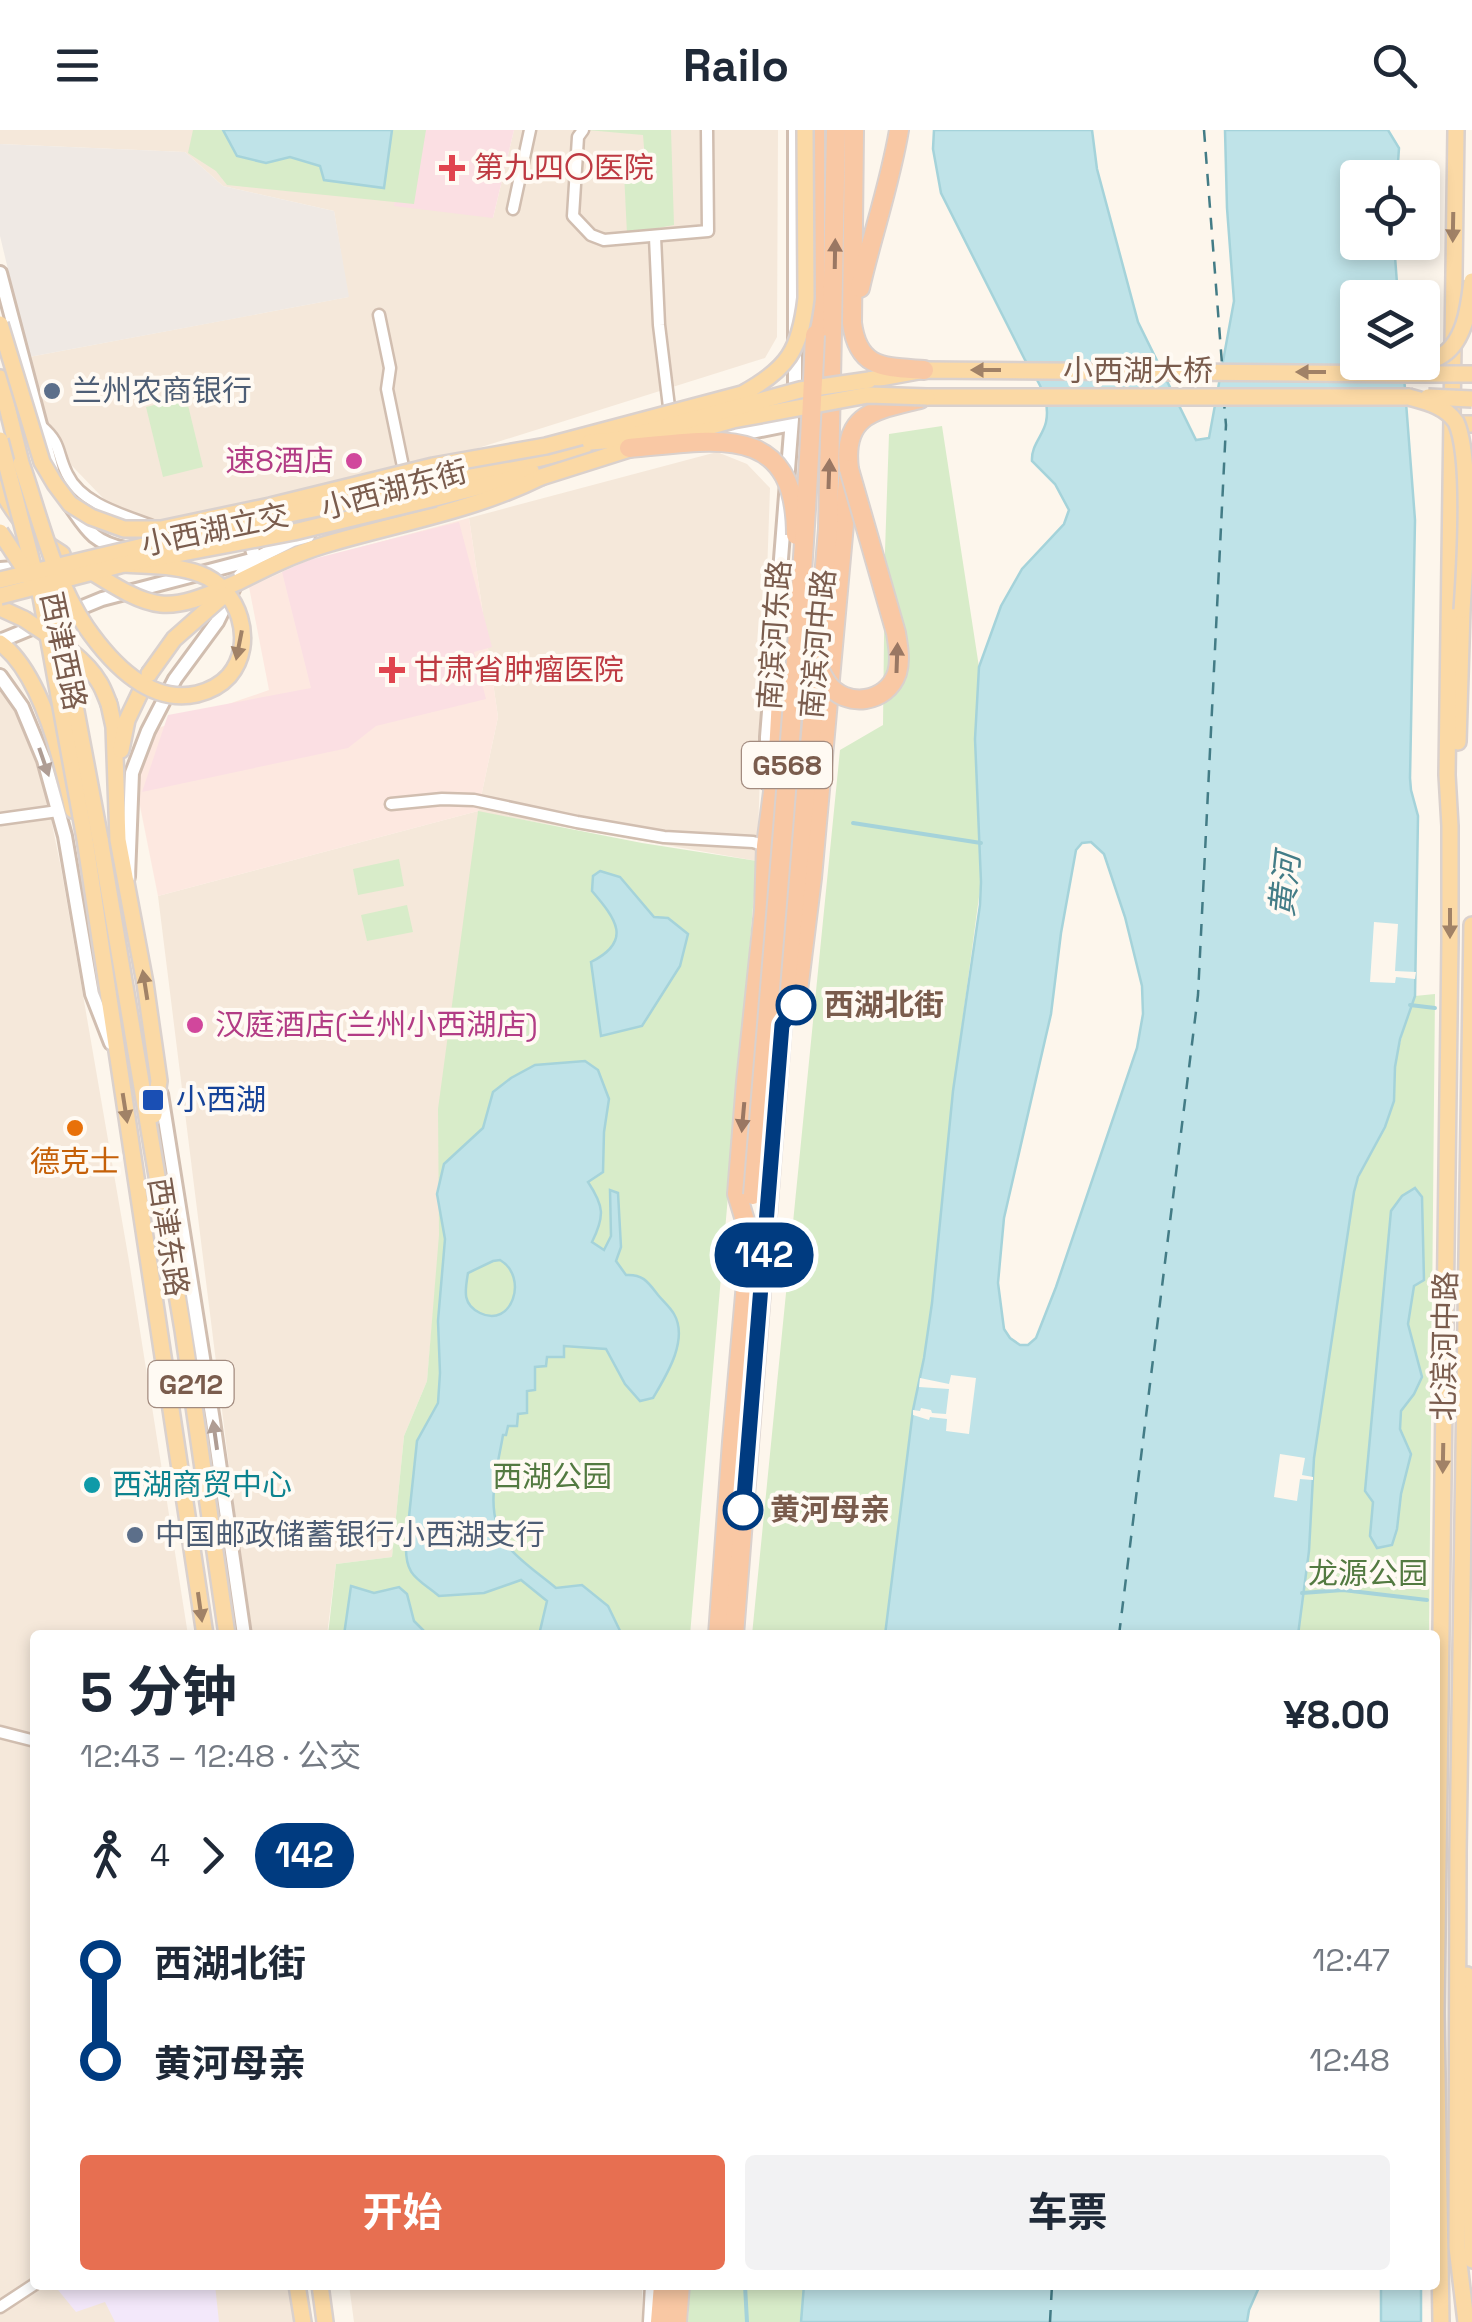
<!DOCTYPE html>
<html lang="zh">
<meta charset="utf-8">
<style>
:root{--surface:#fff;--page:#f2f2f3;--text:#1f2937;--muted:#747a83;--accent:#e76f51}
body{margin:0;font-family:"Space Grotesk","Noto Sans SC",sans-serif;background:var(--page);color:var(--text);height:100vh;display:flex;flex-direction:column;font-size:38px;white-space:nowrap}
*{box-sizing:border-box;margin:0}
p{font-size:32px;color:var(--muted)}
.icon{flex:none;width:55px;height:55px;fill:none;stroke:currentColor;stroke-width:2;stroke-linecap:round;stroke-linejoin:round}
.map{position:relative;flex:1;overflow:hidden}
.side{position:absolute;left:30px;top:1500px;width:1410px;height:660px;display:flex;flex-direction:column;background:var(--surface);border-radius:10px;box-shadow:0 5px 15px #0003}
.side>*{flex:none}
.badge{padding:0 20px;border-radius:32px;font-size:35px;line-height:65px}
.fabs{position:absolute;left:1340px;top:30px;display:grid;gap:20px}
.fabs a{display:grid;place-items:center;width:100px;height:100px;border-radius:10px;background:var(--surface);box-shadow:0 5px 15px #0003;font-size:50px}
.map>.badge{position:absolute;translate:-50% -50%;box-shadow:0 0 0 5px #fff}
.legs{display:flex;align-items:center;gap:15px;height:110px;padding:0 50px;font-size:32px}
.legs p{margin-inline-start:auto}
.summary{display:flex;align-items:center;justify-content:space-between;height:170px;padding:0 50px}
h1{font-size:55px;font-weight:700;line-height:75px}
.button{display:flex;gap:20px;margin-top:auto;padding:20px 50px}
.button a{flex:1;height:115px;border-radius:10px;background:var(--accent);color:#fff;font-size:40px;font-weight:700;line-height:115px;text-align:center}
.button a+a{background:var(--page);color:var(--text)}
ul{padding:0 50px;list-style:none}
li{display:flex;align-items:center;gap:35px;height:100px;font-size:38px}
li i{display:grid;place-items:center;width:15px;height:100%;margin:0 12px;background:currentColor}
li i::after{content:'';width:25px;height:25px;margin:-12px;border:8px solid;border-radius:50%;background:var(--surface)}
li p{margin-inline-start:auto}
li:first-child i{background:linear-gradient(#0000 50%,currentColor 0)}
li:last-child i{background:linear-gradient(currentColor 50%,#0000 0)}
header{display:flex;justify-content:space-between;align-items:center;height:130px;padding:0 50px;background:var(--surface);font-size:45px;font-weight:700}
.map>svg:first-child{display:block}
</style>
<header><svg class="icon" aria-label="menu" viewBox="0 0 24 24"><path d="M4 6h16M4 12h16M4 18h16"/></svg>Railo<svg class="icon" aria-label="search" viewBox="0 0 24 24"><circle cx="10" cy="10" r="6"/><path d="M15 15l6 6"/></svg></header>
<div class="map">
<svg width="1472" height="2192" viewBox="0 0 1472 2192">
<rect width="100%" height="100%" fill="#fdf6ec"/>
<g fill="#f5e8da">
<path d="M0 0H416L493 88 514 0H778L777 207 765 228 153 420 50 313 29 227 348 167 334 81 223 56 185 22 0 14Z"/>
<path d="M717 322 747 334 770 358 757 731 478 682 427 1251 404 1306 392 1427 336 1434 327 1505H250L158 766 478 681 498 587 469 388Z"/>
<path d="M0 548 11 551 38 625 61 738 129 1131 188 1505H35V2155H291L297 2192H0Z"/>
<path d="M349 2155H642V2192H354Z"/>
</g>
<path fill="#fde8e0" d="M469 388 498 587 478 681 158 766 136 656 158 598 269 560 249 457 305 432Z"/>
<path fill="#efe9e4" d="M0 14 185 22 223 56 334 81 349 167 29 227 0 106Z"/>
<path fill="#f3e8fa" d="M54 2155H215L219 2192H115L105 2172 76 2182Z"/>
<g fill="#fbdfe3">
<path d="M406 0H514L493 88 394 76Z"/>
<path d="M459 392 492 517 474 522 486 569 376 596 348 618 142 662 168 585 311 558 282 442 309 430Z"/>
</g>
<g fill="#d8ecc9">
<path d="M193 0H426L414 74 227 55 216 41 188 23Z"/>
<path d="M587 0H671L674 95 627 104 624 43 646 42 643 5Z"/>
<path d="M186 267 203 337 163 347 146 277Z"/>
<path d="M942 296 979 537 975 609 981 752 953 961 932 1173 924 1228 913 1280 889 1481 885 1505H752L840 620 883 595 885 421 889 304Z"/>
<path d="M478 681 642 713 757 731 690 1505H328L336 1434 392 1427 404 1306 427 1251 439 1105 438 979Z"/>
<path d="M399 729 404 756 358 765 353 739Z"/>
<path d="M407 775 413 802 367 811 361 785Z"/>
<path d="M1435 864 1429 1505H1298L1309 1421 1314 1328 1354 1062C1361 1036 1379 1015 1387 990 1394 971 1393 954 1396 935 1399 911 1407 889 1415 866Z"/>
<path d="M690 2155H804L801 2192H688Z"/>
</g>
<g fill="#bfe3e8" stroke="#a5d3da" stroke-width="2.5" fill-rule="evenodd">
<path d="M223 0H392L384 58 324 50 320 36 290 27 266 33 237 26Z"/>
<path d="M934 0H1092L1097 39 1138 192 1196 310 1209 308 1234 171 1227 78 1225 0H1388L1399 18 1397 47 1358 48V112L1394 113 1398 167 1358 168V232L1403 233 1415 390 1410 648 1411 660 1418 686 1415 866 1400 909 1395 937 1394 971 1385 997 1358 1047 1354 1062 1314 1328 1309 1421 1298 1505H885L913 1280 924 1228 932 1173 953 961 980 775 981 752 975 609 979 537 1001 476 1022 439 1064 394 1069 380 1055 354 1032 331C1031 315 1043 306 1046 292 1051 269 1036 247 1025 230L941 63 933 19ZM1091 712 1104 724 1125 787 1142 856 1143 884 1137 918 1056 1157 1036 1208 1028 1215H1020L1010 1208 1004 1199 998 1153 1004 1088 1051 884 1061 803 1076 720 1082 713Z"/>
<path d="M600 741 620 747 654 787 668 788 688 804 680 836 642 896 601 906 591 832C633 811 616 789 592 761L593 746Z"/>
<path d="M585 931 598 940 609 969 604 1002 603 1042 588 1052C604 1076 605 1086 592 1112L604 1120 611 1106 610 1060 618 1063 621 1117 616 1131 626 1145C643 1144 648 1152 658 1165 663 1171 670 1177 674 1184 689 1210 666 1246 653 1268L640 1271 625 1254 606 1219 564 1216V1227H547L546 1236 535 1237V1260L527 1261V1283L518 1284 517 1296H508L506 1305H503C497 1341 483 1383 507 1415 519 1431 541 1445 556 1458L582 1455 608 1476 622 1505H539L547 1471 521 1450 484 1463 439 1466C417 1448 405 1446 406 1415L417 1311 438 1273 440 1243 438 1191 445 1109 437 1064 444 1034 483 998 493 962 511 948 535 935ZM500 1130C529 1147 512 1199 480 1183 462 1174 465 1161 468 1143L493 1131Z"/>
<path d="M1415 1058 1422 1067 1424 1150 1414 1156 1408 1194 1422 1247 1414 1264 1401 1281 1400 1299 1411 1324 1401 1364 1397 1399 1392 1415 1377 1418 1370 1406 1373 1372 1365 1361 1391 1081 1402 1066Z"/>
<path d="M351 1456 374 1463 399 1457 407 1464 414 1491 428 1505H344Z"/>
<path d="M804 2155H1260L1249 2180 1247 2192H801Z"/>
<rect x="1381" y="2155" width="40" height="37"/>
</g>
<g fill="#fdf6ec">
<path d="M1374 792 1398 794 1395 841 1416 842 1415 849 1396 847 1395 853 1370 852Z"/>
<path d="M951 1245 976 1248 969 1304 946 1301 947 1289 930 1287 929 1290 913 1285V1280L920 1281 921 1278 931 1280 932 1283 946 1284 949 1259 919 1257 920 1248 949 1254Z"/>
<path d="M1280 1324 1305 1328 1302 1345 1313 1347V1350L1300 1349 1297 1371 1274 1367Z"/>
</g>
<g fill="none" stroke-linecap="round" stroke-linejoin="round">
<g stroke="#a5d3da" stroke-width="4">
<path d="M853 693 981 713"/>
<path d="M1410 875 1435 878"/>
<path d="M1302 1463 1343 1460 1427 1470"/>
<path d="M745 2155 747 2192"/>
</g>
<g stroke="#437c86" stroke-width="2.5" stroke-dasharray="12 10" stroke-linecap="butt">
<path d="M1204 0 1222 234"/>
<path d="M1119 1505 1198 865 1226 295 1224 272"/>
<path d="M1050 2192 1052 2155"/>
</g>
<g stroke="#d1beb0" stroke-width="15">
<g id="minor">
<path d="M583 0 578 7 573 86 591 105 604 110 708 101 707 0"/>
<path d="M513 79 530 0"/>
<path d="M655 107 659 195 670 285"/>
<path d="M379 185 390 238 387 259 407 356"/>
<path d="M41 296C62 314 56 322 67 344 81 374 123 385 152 396"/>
<path d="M391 674 442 669 474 670 577 692 664 707 753 712 766 716"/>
<path d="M0 689 58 681"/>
<path d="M0 1602 35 1611"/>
<path d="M0 2177 35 2154"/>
<path d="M649 2192 651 2155"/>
</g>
</g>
<g stroke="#d1beb0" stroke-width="18">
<g id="tertiary">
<path d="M0 143 53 344"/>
<path d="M795 270V0"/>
<path d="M721 308 791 294"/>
<path d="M70 375C88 401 93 412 125 419"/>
<path d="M0 439 28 437"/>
<path d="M0 511 102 469 255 429 246 398"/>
<path d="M0 546 22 577 44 630 65 706 92 864 111 913"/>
<path d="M767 653V607L792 289"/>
<path d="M128 747 132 643 148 601 175 549 217 492 239 447 255 429 293 410 308 406"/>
<path d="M161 964 213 1291 244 1505"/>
</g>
</g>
<g stroke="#dad1cd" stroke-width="20">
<g id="primary">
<path d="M0 248 21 333"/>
<path d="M869 250 924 240 1409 244 1419 232"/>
<path d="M927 267H1409"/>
<path d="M1452 294H1472"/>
<path d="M431 355 602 313"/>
<path d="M0 358C18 390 30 404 62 424"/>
<path d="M435 368 533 343"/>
<path d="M238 452C266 438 294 424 324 415 397 393 473 381 541 347"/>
<path d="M0 478 24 489"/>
<path d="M0 513C41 542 63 633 73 680"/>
<path d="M109 574 114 597 118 710 145 853 159 951 154 985"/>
<path d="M1458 612 1462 480"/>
<path d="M121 620 127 590 149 544"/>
<path d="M85 709 205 1505"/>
<path d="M100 709 183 1200 227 1505"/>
<path d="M1467 1845 1469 1877 1472 2130"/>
<path d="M297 2155 303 2192"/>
<path d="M320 2155 325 2192"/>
<path d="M1441 2192 1436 1883 1450 811V696L1447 645 1456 0"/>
<path d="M1466 2192 1457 2117 1458 1722 1472 795"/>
</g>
</g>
<g stroke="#dad1cd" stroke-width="22">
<g id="trunk">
<path d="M815 0V205"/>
<path d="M854 0 852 193C858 239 884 237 924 240"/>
<path d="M860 158C872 105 890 54 899 0"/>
<path d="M797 869 812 748 849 339C842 283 876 280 920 269"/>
<path d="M750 1107 737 1064 746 952 764 780 766 716 778 623 781 569"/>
<path d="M718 1505 732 1312 751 1097"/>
<path d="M734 1505 782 895 811 604 828 399 836 0"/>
<path d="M660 2192 663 2155"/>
<path d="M677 2192 680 2155"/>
</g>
</g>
<use href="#minor" stroke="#fff" stroke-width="10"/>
<use href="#tertiary" stroke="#fff" stroke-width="12"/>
<use href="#primary" stroke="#fbd9a5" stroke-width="15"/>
<use href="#trunk" stroke="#f9c8a4" stroke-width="18"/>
<g stroke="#dad1cd" stroke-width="20" stroke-linecap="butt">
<g id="primary-bridge">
<path d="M0 194 42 332 55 354 70 374 91 387 124 399H161L270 376 433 336 546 316 742 264C788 239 800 220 806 168L805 0"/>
<path d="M1422 231C1428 230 1434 229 1439 227 1465 214 1469 176 1472 151"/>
<path d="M1409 244H1472"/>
<path d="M1409 267C1427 272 1445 276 1456 292 1472 327 1465 437 1462 480"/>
<path d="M1428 267 1472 269"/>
<path d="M0 310 41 467 85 709"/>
<path d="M661 310 733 290 868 265 927 267"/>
<path d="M590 312 616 310 800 260 869 250"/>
<path d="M21 333C40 388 53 448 86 497 111 533 149 575 197 564 209 561 220 556 229 546 257 513 239 458 200 444 177 435 148 436 124 434"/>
<path d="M541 347 639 316"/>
<path d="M0 402 31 449"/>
<path d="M87 439C156 482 164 485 238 452"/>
<path d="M48 449 67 533 100 709"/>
<path d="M0 450 215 399 431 355"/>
<path d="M0 466 124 434 294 402 435 368"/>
<path d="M24 489C49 506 83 525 99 552 103 558 106 567 109 574"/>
<path d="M149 544 174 509 224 465"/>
</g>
</g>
<g stroke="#dad1cd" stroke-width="22" stroke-linecap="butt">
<g id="trunk-bridge">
<path d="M629 318C713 311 796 289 796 405"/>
<path d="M810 477C810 502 812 531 827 553 846 579 887 573 897 543 901 530 898 516 896 503L849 339"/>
<path d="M753 1065C776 778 803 492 815 205"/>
</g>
</g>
<use href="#primary-bridge" stroke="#fbd9a5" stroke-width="15"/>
<use href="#trunk-bridge" stroke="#f9c8a4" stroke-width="18"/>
</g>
<defs><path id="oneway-solid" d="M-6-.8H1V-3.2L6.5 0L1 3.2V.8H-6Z" transform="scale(2.5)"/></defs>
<g fill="#a18267">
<use href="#oneway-solid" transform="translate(1453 97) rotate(91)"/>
<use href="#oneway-solid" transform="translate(986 240) rotate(-180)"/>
<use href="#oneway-solid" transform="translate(1311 242) rotate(-180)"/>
<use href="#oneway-solid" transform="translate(239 515) rotate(101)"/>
<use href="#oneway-solid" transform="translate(1450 793) rotate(90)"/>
<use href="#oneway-solid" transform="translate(145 855) rotate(-99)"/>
<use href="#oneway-solid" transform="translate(125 978) rotate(81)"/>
<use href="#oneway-solid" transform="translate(1443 1328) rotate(91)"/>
<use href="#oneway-solid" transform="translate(200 1477) rotate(82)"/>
</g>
<g fill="#9a7763">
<use href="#oneway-solid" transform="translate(835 124) rotate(-89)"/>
<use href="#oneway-solid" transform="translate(829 344) rotate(-88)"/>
<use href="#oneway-solid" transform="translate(897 528) rotate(-88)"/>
<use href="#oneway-solid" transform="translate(743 987) rotate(95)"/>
</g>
<g fill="#af9d94">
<use href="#oneway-solid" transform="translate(44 632) rotate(71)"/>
<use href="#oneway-solid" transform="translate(215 1305) rotate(-98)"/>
</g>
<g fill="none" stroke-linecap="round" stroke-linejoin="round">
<g stroke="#fff" stroke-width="22">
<path id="line-1" d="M743 1380 782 895 796 875"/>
</g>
<use href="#line-1" stroke="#003b80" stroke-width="15"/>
</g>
<g fill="#e0444e" stroke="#fffaf3" stroke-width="4">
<path d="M447 23h10v10h10v10h-10v10h-10v-10h-10v-10h10z"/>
<path d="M387 525h10v10h10v10h-10v10h-10v-10h-10v-10h10z"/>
</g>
<g fill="#5c6f8a" stroke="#fffaf3" stroke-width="4">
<circle cx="52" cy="261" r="10"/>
<circle cx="135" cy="1405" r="10"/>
</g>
<g fill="#d1479c" stroke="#fffaf3" stroke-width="4">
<circle cx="354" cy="331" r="10"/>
<circle cx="195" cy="895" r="10"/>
</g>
<g fill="#fff" stroke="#003b80" stroke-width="5">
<circle cx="796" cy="875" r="18"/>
<circle cx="743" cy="1380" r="18"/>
</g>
<rect fill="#1a4fb4" stroke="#fffaf3" stroke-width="4" x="141" y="958" width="24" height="24" rx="5"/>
<circle fill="#e8710a" stroke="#fffaf3" stroke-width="4" cx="75" cy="998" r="10"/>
<circle fill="#0f9aa8" stroke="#fffaf3" stroke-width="4" cx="92" cy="1355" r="10"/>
<g text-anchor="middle" stroke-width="8" stroke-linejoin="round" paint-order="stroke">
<g fill="#fffaf3" stroke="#a28b7f" stroke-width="2.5">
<rect x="742" y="612" width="90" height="46" rx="8"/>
<rect x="148.5" y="1231" width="85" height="46" rx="8"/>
</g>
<g font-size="28" font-weight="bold" fill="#7a5c4d">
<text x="787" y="645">G568</text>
<text x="191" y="1264">G212</text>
</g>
<g font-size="30" fill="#be3a42" stroke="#fffaf3" text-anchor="start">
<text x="474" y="48">第九四〇医院</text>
<text x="414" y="550">甘肃省肿瘤医院</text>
</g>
<g font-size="30" fill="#7a5c4d" stroke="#fffaf3">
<text x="1138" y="251">小西湖大桥</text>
<text transform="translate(394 360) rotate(-15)" y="10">小西湖东街</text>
<text transform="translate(215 400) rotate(-12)" y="10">小西湖立交</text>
<text transform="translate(775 505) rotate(-86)" y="10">南滨河东路</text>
<text transform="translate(818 514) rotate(-85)" y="10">南滨河中路</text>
<text transform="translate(63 521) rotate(78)" y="10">西津西路</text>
<text transform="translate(168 1107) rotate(81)" y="10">西津东路</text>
<text transform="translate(1445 1216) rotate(-89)" y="10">北滨河中路</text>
</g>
<g font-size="30" fill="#4e5e75" stroke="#fffaf3" text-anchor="start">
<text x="72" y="271">兰州农商银行</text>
<text x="155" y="1415">中国邮政储蓄银行小西湖支行</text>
</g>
<g font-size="30" fill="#b23c85" stroke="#fffaf3" text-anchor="end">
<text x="334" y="341">速8酒店</text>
<text x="215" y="905" text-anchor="start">汉庭酒店(兰州小西湖店)</text>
</g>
<g font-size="30" font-weight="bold" fill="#7a5c4d" stroke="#fffaf3" text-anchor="start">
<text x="824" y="885">西湖北街</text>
<text x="770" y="1390">黄河母亲</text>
</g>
<g font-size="30" fill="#164399" stroke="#fffaf3" text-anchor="start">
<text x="176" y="980">小西湖</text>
</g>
<g font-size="30" fill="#c56008" stroke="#fffaf3">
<text x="75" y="1042">德克士</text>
</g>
<g font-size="30" fill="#537a41" stroke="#fffaf3">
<text x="552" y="1357">西湖公园</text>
<text x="1368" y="1454">龙源公园</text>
</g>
<g font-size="30" fill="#0d838f" stroke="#fffaf3" text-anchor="start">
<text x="112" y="1365">西湖商贸中心</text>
</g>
<g font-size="32" font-style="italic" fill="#437c86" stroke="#fffaf3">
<text transform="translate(1285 755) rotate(-84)" y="11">黄河</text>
</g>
</g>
</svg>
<div class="fabs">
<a><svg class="icon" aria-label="locate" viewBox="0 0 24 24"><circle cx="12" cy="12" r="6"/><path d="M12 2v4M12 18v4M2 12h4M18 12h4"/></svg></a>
<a><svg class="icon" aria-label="layers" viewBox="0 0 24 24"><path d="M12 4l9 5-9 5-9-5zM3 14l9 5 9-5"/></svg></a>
</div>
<b class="badge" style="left:764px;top:1125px;background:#003b80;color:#fff">142</b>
<section class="side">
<div class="summary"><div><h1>5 分钟</h1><p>12:43 – 12:48 · 公交</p></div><b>¥8.00</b></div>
<div class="legs"><svg class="icon" aria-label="walk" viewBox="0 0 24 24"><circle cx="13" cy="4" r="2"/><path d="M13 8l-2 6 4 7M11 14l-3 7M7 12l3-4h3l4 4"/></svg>4<svg class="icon" aria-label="forward" viewBox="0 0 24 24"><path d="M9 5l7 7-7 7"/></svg><b class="badge" style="background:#003b80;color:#fff">142</b></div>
<ul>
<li><i style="color:#003b80"></i><b>西湖北街</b><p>12:47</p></li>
<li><i style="color:#003b80"></i><b>黄河母亲</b><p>12:48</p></li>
</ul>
<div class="button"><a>开始</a><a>车票</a></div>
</section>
</div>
